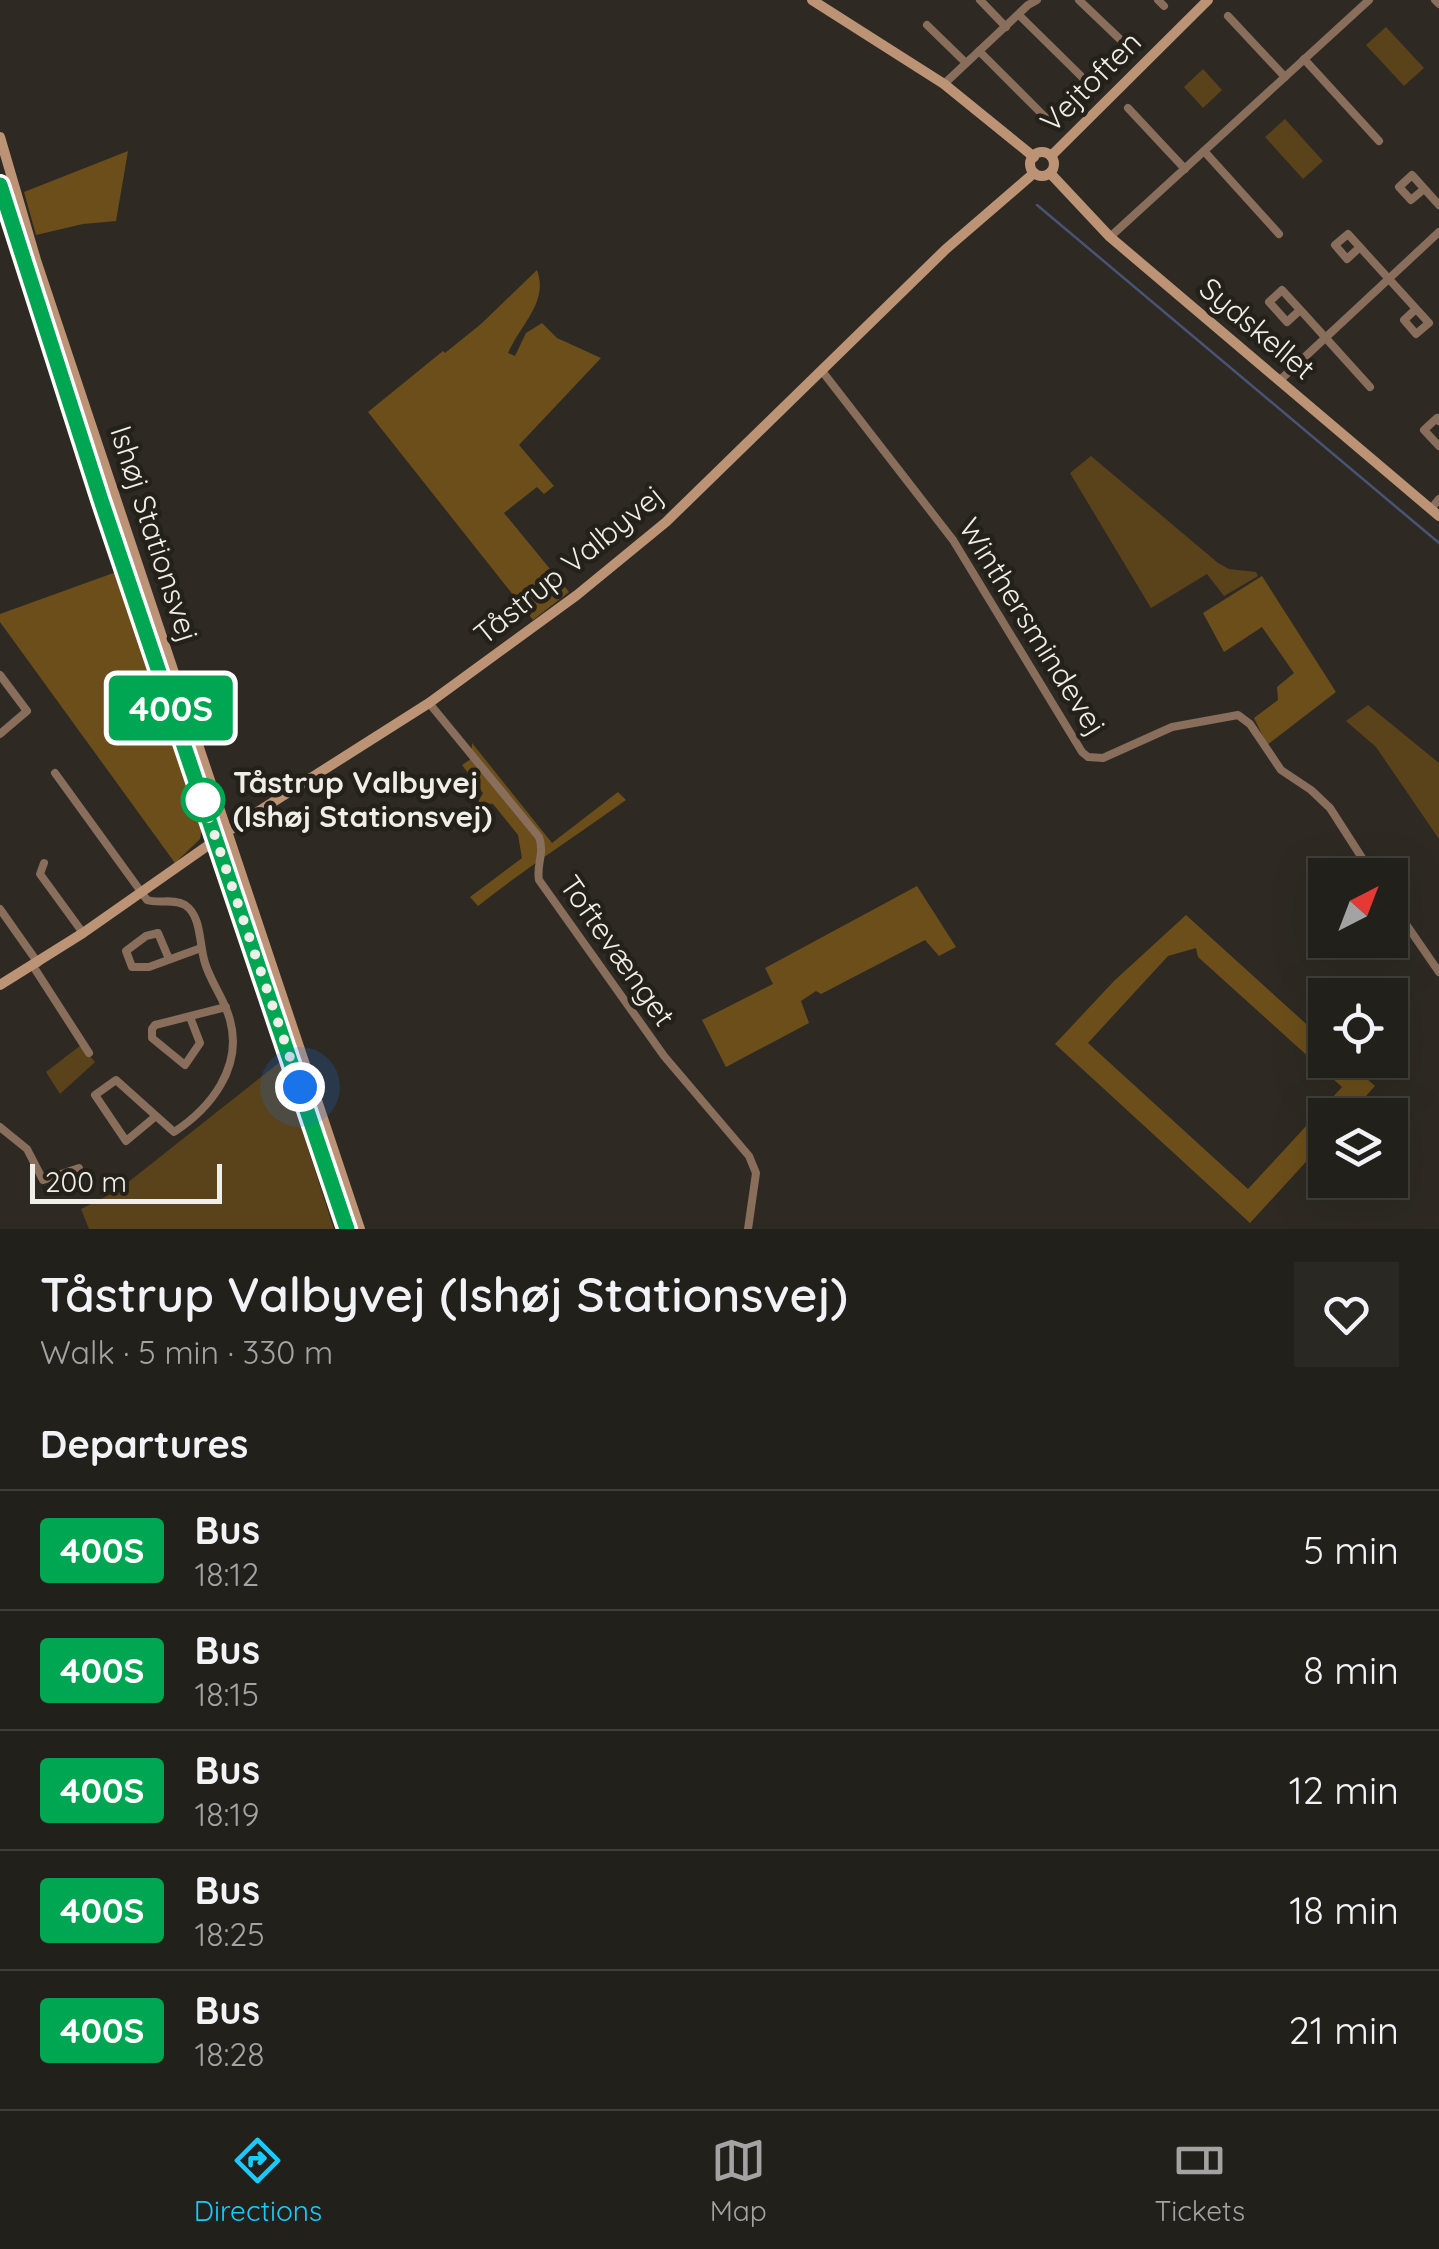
<!DOCTYPE html>
<meta charset="utf-8">
<style>
:root{--surface:#22201a;--page:#2a2823;--text:#f1f3f6;--muted:#a2a3a2;--line:#3f3e39;--accent:#19cafc}
body{margin:0;font-family:Quicksand,sans-serif;background:var(--page);color:var(--text);height:100vh;display:flex;flex-direction:column;font-size:38px;white-space:nowrap}
*{box-sizing:border-box;margin:0}
p{font-size:32px;color:var(--muted)}
.icon{flex:none;width:55px;height:55px;fill:none;stroke:currentColor;stroke-width:2;stroke-linecap:round;stroke-linejoin:round}
.map{position:relative;height:1229px;overflow:hidden}
.panel{display:flex;flex-direction:column;background:var(--surface);flex:1}
.panel>*{flex:none}
.badge{padding:0 20px;border-radius:8px;font-size:35px;line-height:65px}
.needle{width:65px;rotate:42deg}
.fabs{position:absolute;left:1308px;top:858px;display:grid;gap:20px}
.fabs a{display:grid;place-items:center;width:100px;height:100px;border-radius:0px;background:var(--surface);box-shadow:0 10px 40px #0002,0 0 0 2px var(--line);font-size:50px}
.scale{position:absolute;left:30px;bottom:25px;width:192px;box-sizing:border-box;padding-left:10px;border:5px solid #f0eee9;border-top:0;font-size:28px;line-height:35px;white-space:nowrap;color:#f0eee9;-webkit-text-stroke:8px #24201a;paint-order:stroke}
.you{position:absolute;width:50px;height:50px;margin:-25px;border:8px solid #fff;border-radius:50%;background:#1a73e8;box-shadow:0 0 0 15px #1a73e833}
.map>.badge{position:absolute;translate:-50% -50%;box-shadow:0 0 0 5px #fff}
h2{padding:0 40px;font-size:38px;line-height:90px}
.round{display:grid;place-items:center;flex:none;width:105px;height:105px;border-radius:0px;background:var(--page)}
.head{display:flex;align-items:center;justify-content:space-between;height:170px;padding:0 40px}
h1{font-size:48px;font-weight:600;line-height:75px}
ul{padding:0;list-style:none}
li{display:flex;align-items:center;gap:30px;height:120px;padding:0 40px;border-top:2px solid var(--line)}
li div{flex:1}
li b{display:block;font-size:38px}
li em{font-style:normal}
li .badge{min-width:110px;font-weight:700;text-align:center}
.menu{display:flex;justify-content:space-around;align-items:center;height:140px;border-top:2px solid var(--line);background:var(--surface);font-size:28px;color:var(--muted)}
.menu a{display:grid;justify-items:center;gap:5px}
.menu .on{color:var(--accent)}
.map>svg:first-child{display:block}
</style>
<div class="map">
<svg width="1439" height="1229" viewBox="0 0 1439 1229">
<rect width="100%" height="100%" fill="#2e2a23"/>
<g fill="#5a421a">
<path d="M1386 27 1424 68 1404 86 1366 45Z"/>
<path d="M1203 69 1222 90 1203 108 1184 87Z"/>
<path d="M1285 119 1323 161 1303 179 1265 137Z"/>
<path d="M1091 456 1218 563 1229 569 1256 572 1258 576 1224 596 1207 574 1151 608 1070 473Z"/>
<path d="M1368 705 1439 763V839L1376 747 1346 721Z"/>
<path d="M81 1045 95 1062 60 1094 46 1072Z"/>
<path d="M280 1062 334 1229H89L81 1209 117 1191Z"/>
</g>
<g fill="#6b4e1a" fill-rule="evenodd">
<path d="M128 151 116 221 83 224 36 235 24 192Z"/>
<path d="M537 270C549 302 520 325 508 353L515 356 526 333 542 323 557 338 601 358 519 445 554 486 544 494 537 487 504 513 569 592 533 620 368 412 443 351 445 353 481 324Z"/>
<path d="M119 571 202 829 200 839 175 863 0 622V614Z"/>
<path d="M1262 576 1336 692 1267 745 1254 718 1278 700 1277 687 1294 673 1262 627 1224 652 1203 613Z"/>
<path d="M472 743 552 843 618 792 626 800C576 836 526 868 478 906L470 897 522 858 518 835 493 804 478 802 483 793 462 765 471 759Z"/>
<path d="M917 886 956 947 939 956 925 940 821 994 816 991 801 1001 809 1023 726 1067 702 1020 773 984 765 968Z"/>
<path d="M1186 915 1325 1041V1060H1346L1375 1086 1349 1115H1325V1141L1250 1223 1055 1044 1114 981ZM1196 948 1198 957 1342 1087 1248 1189 1088 1043 1168 956Z"/>
</g>
<g fill="none" stroke-linecap="round" stroke-linejoin="round">
<path stroke="#495375" stroke-width="2.5" d="M1037 205 1439 543"/>
<g stroke="#886e5b" stroke-width="8">
<path d="M980 0 1006 27"/>
<path d="M1079 0 1125 44"/>
<path d="M1158 0 1164 6"/>
<path d="M1435 0 1439 4"/>
<path d="M1019 15 1086 81"/>
<path d="M1228 16 1285 77"/>
<path d="M927 25 966 63"/>
<path d="M979 51 1045 117"/>
<path d="M1304 59 1379 141"/>
<path d="M944 84 1028 5 1037 0"/>
<path d="M1128 108 1185 169"/>
<path d="M1204 151 1279 234"/>
<path d="M1424 189 1411 200 1399 187 1412 175 1439 205"/>
<path d="M1110 237 1369 0"/>
<path d="M1360 247 1347 259 1335 245 1348 234 1429 323 1416 334 1404 320 1416 309"/>
<path d="M1300 310 1287 322 1269 302 1282 290 1305 315 1370 387"/>
<path d="M822 371 953 540 1082 752 1088 757 1103 758 1172 727 1238 715 1250 724 1281 770 1311 790 1330 808 1373 875"/>
<path d="M1279 381 1439 232"/>
<path d="M1439 421 1437 418 1424 430 1439 446"/>
<path d="M1431 509 1439 499"/>
<path d="M0 675 27 711 0 734"/>
<path d="M429 703 539 837C545 853 536 865 539 880L664 1056 749 1156 756 1173 748 1229"/>
<path d="M55 773 147 900C159 904 173 898 185 905 202 916 199 945 205 963 211 983 225 1000 230 1020 243 1067 211 1108 174 1132L116 1080 95 1095 126 1141 156 1116"/>
<path d="M44 863 40 874 83 933"/>
<path d="M1390 901 1439 972"/>
<path d="M0 909 38 963"/>
<path d="M169 959 158 933 146 936 126 951 132 967H149L201 948"/>
<path d="M33 966 89 1053"/>
<path d="M190 1017 200 1043 185 1065 152 1038V1029L155 1025 226 1007"/>
<path d="M0 1127 27 1149 43 1180 79 1168"/>
</g>
<g stroke="#bd9375" stroke-width="10">
<path d="M812 0 944 84 1034 157"/>
<path d="M0 137 36 260 360 1229"/>
<circle cx="1042" cy="164" r="12"/>
<path d="M1051 156 1208 0"/>
<path d="M1050 173 1110 237 1439 516"/>
<path d="M0 184 101 500 347 1229"/>
<path d="M0 985 83 933 240 823 429 703 577 595 666 522 946 249 1034 173"/>
</g>
</g>
<g fill="none" stroke-linecap="round" stroke-linejoin="round">
<g stroke="#fff" stroke-width="22">
<path id="line" d="M0 185 101 500 347 1229"/>
</g>
<use href="#line" stroke="#00a651" stroke-width="15"/>
<path stroke="#f0eee9" stroke-width="10" stroke-dasharray="0 18" d="M203 800 200 792 300 1087"/>
</g>
<circle fill="#fff" stroke="#00a651" stroke-width="5" cx="203" cy="800" r="20"/>
<g text-anchor="middle" stroke-width="9" stroke-linejoin="round" paint-order="stroke">
<g font-size="30" fill="#f0eee9" stroke="#24201a">
<text transform="translate(1091 82) rotate(-45)" y="10">Vejtoften</text>
<text transform="translate(1257 329) rotate(40)" y="10">Sydskellet</text>
<text transform="translate(154 534) rotate(72)" y="10">Ishøj Stationsvej</text>
<text transform="translate(569 565) rotate(-39)" y="10">Tåstrup Valbyvej</text>
<text transform="translate(1032 627) rotate(58)" y="10">Winthersmindevej</text>
<text transform="translate(617 951) rotate(55)" y="10">Toftevænget</text>
</g>
<g font-size="30" font-weight="bold" fill="#f0eee9" stroke="#24201a" text-anchor="start">
<text x="233" y="793">Tåstrup Valbyvej<tspan x="233" dy="34">(Ishøj Stationsvej)</tspan></text>
</g>
</g>
</svg>
<div class="fabs">
<a><svg class="needle" viewBox="-14 -14 28 28"><path d="M0-13l5 13h-10z" fill="#e53935"/><path d="M0 13l5-13h-10z" fill="#a2a3a2"/></svg></a>
<a><svg class="icon" aria-label="locate" viewBox="0 0 24 24"><circle cx="12" cy="12" r="6"/><path d="M12 2v4M12 18v4M2 12h4M18 12h4"/></svg></a>
<a><svg class="icon" aria-label="layers" viewBox="0 0 24 24"><path d="M12 4l9 5-9 5-9-5zM3 14l9 5 9-5"/></svg></a>
</div>
<div class="scale">200 m</div>
<div class="you" style="left:300px;top:1087px"></div>
<b class="badge" style="left:171px;top:708px;background:#00a651;color:#fff">400S</b>
</div>
<section class="panel">
<div class="head"><div><h1>Tåstrup Valbyvej (Ishøj Stationsvej)</h1><p>Walk · 5 min · 330 m</p></div><a class="round"><svg class="icon" aria-label="heart" viewBox="0 0 24 24"><path d="M12 20l-8-8c-3-5 5-10 8-4 3-6 11-1 8 4z"/></svg></a></div>
<h2>Departures</h2>
<ul>
<li><span class="badge" style="background:#00a651;color:#fff">400S</span><div><b>Bus</b><p>18:12</p></div><em>5 min</em></li>
<li><span class="badge" style="background:#00a651;color:#fff">400S</span><div><b>Bus</b><p>18:15</p></div><em>8 min</em></li>
<li><span class="badge" style="background:#00a651;color:#fff">400S</span><div><b>Bus</b><p>18:19</p></div><em>12 min</em></li>
<li><span class="badge" style="background:#00a651;color:#fff">400S</span><div><b>Bus</b><p>18:25</p></div><em>18 min</em></li>
<li><span class="badge" style="background:#00a651;color:#fff">400S</span><div><b>Bus</b><p>18:28</p></div><em>21 min</em></li>
</ul>
</section>
<nav class="menu">
<a class="on"><svg class="icon" aria-label="directions" viewBox="0 0 24 24"><path d="M12 3l9 9-9 9-9-9zM9 14v-3h6M13 9l2 2-2 2"/></svg>Directions</a>
<a><svg class="icon" aria-label="map" viewBox="0 0 24 24"><path d="M3 6l6-2 6 2 6-2v14l-6 2-6-2-6 2zM9 4v14M15 6v14"/></svg>Map</a>
<a><svg class="icon" aria-label="tickets" viewBox="0 0 24 24"><path d="M3 7h18v10H3zM15 7v10"/></svg>Tickets</a>
</nav>
